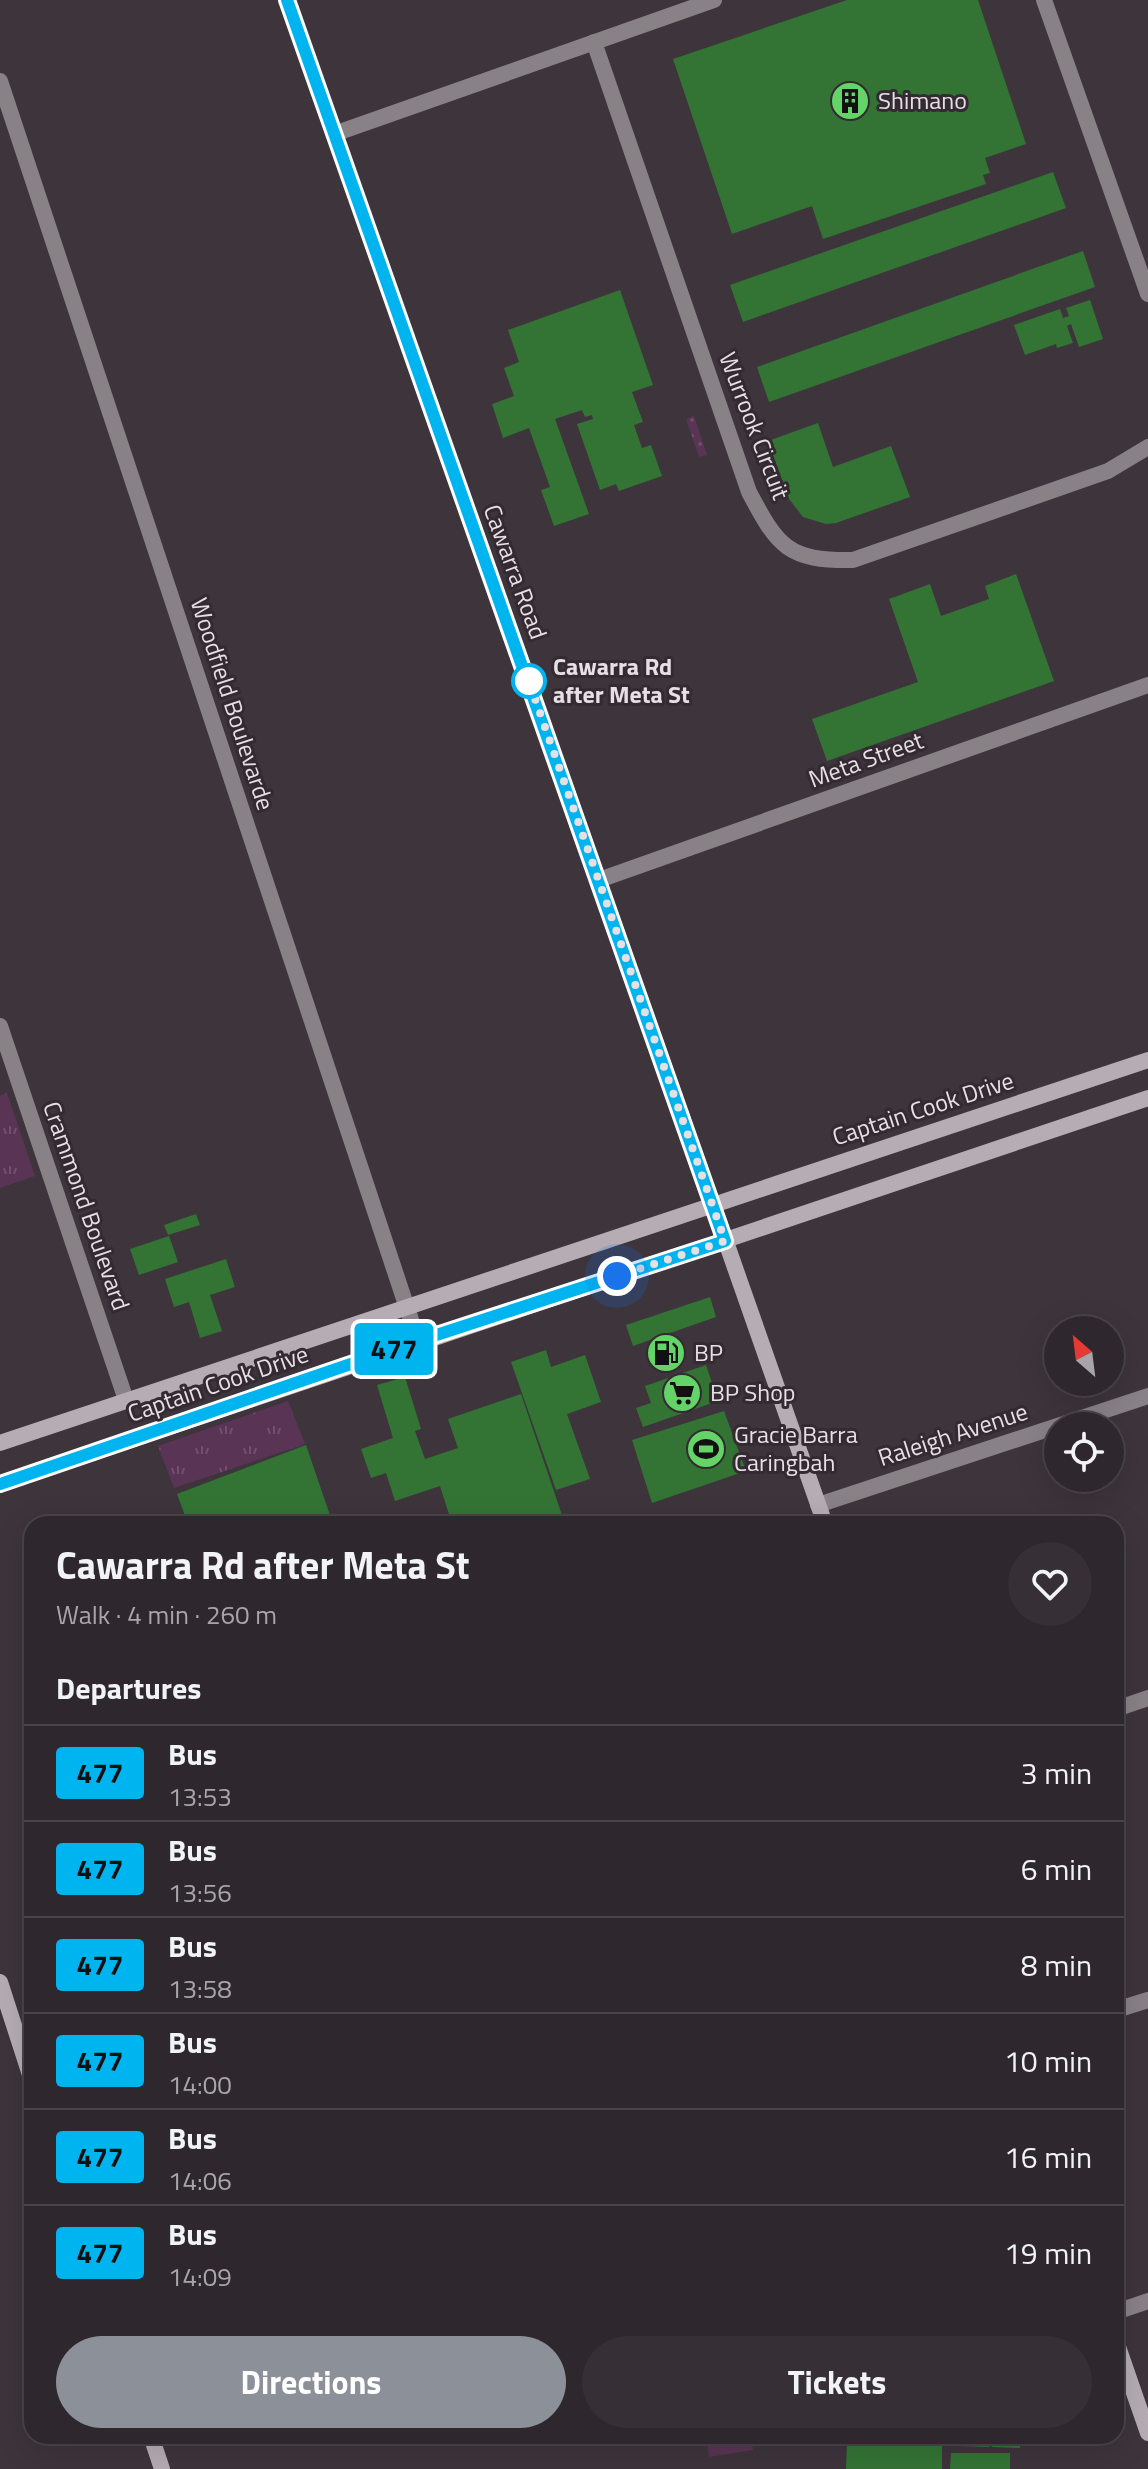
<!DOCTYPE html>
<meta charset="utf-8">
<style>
:root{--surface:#2e272d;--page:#362f35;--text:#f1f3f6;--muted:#a7a5aa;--line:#494449;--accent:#8c9099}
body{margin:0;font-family:"Titillium Web",sans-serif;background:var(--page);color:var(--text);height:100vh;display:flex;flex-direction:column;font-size:30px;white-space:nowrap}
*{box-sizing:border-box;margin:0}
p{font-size:26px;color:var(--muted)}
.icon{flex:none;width:44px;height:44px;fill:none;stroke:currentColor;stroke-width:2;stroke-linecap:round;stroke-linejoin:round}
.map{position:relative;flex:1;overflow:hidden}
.drawer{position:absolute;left:24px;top:1516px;width:1100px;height:928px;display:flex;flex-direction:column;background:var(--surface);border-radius:24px;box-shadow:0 8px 32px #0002,0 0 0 2px var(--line)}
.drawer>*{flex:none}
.badge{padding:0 16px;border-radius:6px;font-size:28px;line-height:52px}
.needle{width:52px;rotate:332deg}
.controls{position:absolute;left:1044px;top:1316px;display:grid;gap:16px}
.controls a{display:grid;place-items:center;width:80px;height:80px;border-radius:50%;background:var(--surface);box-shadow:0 8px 32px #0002,0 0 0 2px var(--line);font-size:40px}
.you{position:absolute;width:40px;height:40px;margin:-20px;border:6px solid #fff;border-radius:50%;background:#1a73e8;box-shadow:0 0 0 12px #1a73e833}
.map>.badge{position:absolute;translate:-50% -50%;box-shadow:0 0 0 4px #fff}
h2{padding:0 32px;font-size:30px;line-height:72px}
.round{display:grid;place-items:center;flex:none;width:84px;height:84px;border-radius:42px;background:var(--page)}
.summary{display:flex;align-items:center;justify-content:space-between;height:136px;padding:0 32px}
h1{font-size:38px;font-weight:700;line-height:60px}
.cta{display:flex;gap:16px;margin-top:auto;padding:16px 32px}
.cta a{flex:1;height:92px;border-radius:48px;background:var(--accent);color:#fff;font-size:32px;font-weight:700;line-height:92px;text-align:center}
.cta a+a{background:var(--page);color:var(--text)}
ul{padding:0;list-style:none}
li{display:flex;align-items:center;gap:24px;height:96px;padding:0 32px;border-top:2px solid var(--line)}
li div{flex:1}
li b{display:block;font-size:30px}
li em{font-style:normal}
li .badge{min-width:88px;font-weight:700;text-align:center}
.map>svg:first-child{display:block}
</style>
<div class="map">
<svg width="1148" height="2469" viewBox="0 0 1148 2469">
<defs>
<pattern id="grass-dots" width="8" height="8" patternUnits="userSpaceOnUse" patternTransform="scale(2)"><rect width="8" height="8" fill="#593455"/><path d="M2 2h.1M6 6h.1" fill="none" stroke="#71516d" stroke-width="1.8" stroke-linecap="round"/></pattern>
<pattern id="park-tufts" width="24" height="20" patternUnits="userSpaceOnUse" patternTransform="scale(2)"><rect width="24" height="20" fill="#593455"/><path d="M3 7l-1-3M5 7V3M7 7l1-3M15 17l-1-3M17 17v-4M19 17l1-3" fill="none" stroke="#71516d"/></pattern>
</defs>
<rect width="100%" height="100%" fill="#3d343c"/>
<path fill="url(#grass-dots)" d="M694 416 707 455 699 457 686 419Z"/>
<g fill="url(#park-tufts)">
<path d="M7 1093 35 1176 0 1188V1096Z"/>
<path d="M288 1401 305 1444 174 1488 158 1446Z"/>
</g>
<path fill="#593455" d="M706 2436H751L753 2450 709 2457Z"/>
<g fill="#337435">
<path d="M847 0H978L1026 144 985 158 990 173 983 175 986 184 823 239 812 206 732 234 673 59Z"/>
<path d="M1053 172 1066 208 743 322 730 285Z"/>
<path d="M1083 251 1095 287 769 402 757 367Z"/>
<path d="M620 290 653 385 632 392 643 422 634 425 642 448 651 445 662 476 619 491 616 484 600 490 577 424 593 419 592 415 585 417 582 410 555 419 589 514 554 526 541 490 550 487 529 428 503 438 492 404 514 396 504 368 519 362 508 330Z"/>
<path d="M1090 300 1103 339 1079 347 1071 324 1067 326 1073 343 1057 348 1056 344 1025 355 1014 325 1060 309 1063 318 1069 316 1066 308Z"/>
<path d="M818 423 833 467 891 446 910 497 836 523 826 524 803 517 789 499 768 441Z"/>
<path d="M1016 574 1054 681 827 761 812 719 918 682 889 599 930 584 941 616 989 599 985 586Z"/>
<path d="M196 1214 200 1225 168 1235 164 1225Z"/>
<path d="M169 1236 178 1262 139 1275 130 1249Z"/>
<path d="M226 1259 235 1287 210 1295 222 1331 200 1338 189 1302 174 1307 165 1279Z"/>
<path d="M710 1297 716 1317 633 1346 626 1325Z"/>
<path d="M546 1350 551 1367 585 1355 601 1402 567 1414 590 1479 556 1490 511 1362Z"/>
<path d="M706 1365 718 1401 643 1427 636 1408 651 1403 645 1386Z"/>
<path d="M405 1377 421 1429 415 1431 425 1459 458 1448 448 1419 521 1394 565 1524H452L440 1486 395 1501 386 1473 371 1478 361 1449 393 1438 377 1385Z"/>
<path d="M724 1411 746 1471 652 1503 632 1440Z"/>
<path d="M306 1445 333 1524H188L177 1494Z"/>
<path d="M961 2436H989V2447L961 2446Z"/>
<path d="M992 2436H1020V2448L992 2447Z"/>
<path d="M847 2443 942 2445V2469H846Z"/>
<path d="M951 2453H1010V2469H950Z"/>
</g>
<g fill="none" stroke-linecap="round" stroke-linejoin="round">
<g stroke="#888287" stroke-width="16">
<path d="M287 0 713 1205"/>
<path d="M1044 0 1148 294"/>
<path d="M594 42 749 492C778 547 788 561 853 560L1108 471 1148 447"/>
<path d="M0 81 418 1341"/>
<path d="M334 134 714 0"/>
<path d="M599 880 1148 685"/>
<path d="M0 1026 126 1400"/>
<path d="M818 1505 1148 1396"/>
<path d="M1116 1709 1148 1698"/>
<path d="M1116 2010 1148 2000"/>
<path d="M1116 2312 1148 2301"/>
</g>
<g stroke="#b5adb3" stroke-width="16">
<path d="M713 1205 825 1524"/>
<path d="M0 1443 1148 1060"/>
<path d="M0 1484 1148 1098"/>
<path d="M0 1982 32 2081"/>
<path d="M1116 2341 1148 2433"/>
<path d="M151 2436 162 2469"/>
</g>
</g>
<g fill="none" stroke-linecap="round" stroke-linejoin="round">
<g stroke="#fff" stroke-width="18">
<path id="line" d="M0 1484 418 1341 725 1241 287 0"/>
</g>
<use href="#line" stroke="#00b5ef" stroke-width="12"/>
<path stroke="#e6e0e5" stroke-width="8" stroke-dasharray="0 14.4" d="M529 681 525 670 725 1241 617 1276"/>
</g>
<defs>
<g id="building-disc" transform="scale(2)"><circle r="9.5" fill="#64d468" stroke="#332a32"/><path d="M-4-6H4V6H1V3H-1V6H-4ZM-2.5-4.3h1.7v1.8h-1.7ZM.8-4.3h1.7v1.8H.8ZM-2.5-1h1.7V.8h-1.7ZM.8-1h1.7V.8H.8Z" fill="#111"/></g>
<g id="fuel-disc" transform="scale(2)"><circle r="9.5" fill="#64d468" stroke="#332a32"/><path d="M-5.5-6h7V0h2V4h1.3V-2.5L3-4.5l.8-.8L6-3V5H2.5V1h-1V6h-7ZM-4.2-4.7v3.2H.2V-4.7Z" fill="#111"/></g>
<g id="supermarket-disc" transform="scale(2)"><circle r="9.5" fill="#64d468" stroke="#332a32"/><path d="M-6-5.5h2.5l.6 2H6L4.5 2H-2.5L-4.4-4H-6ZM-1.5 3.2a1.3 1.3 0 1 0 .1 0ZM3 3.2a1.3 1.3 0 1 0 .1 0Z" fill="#111"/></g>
<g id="stadium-disc" transform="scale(2)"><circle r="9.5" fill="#64d468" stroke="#332a32"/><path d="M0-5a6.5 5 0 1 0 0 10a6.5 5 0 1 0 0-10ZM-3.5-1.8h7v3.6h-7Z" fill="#111"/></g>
</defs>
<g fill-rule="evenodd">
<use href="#building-disc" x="850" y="101"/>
<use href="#fuel-disc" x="666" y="1353"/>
<use href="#supermarket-disc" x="682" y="1393"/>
<use href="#stadium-disc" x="706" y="1449"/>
</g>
<circle fill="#fff" stroke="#00b5ef" stroke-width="4" cx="529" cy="681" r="16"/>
<g text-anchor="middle" stroke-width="6" stroke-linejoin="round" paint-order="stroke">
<g font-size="24" fill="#e6e0e5" stroke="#332a32" text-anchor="start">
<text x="878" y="109">Shimano</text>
<text x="694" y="1361">BP</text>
<text x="710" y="1401">BP Shop</text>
<text x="734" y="1443">Gracie Barra<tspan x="734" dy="28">Caringbah</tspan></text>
</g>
<g font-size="24" fill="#e6e0e5" stroke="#332a32">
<text transform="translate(754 426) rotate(69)" y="8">Wurrook Circuit</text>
<text transform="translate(515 572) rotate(70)" y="8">Cawarra Road</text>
<text transform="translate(232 704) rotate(72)" y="8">Woodfield Boulevarde</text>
<text transform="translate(866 760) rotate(-20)" y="8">Meta Street</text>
<text transform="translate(923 1109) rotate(-18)" y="8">Captain Cook Drive</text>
<text transform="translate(86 1206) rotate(71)" y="8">Crammond Boulevard</text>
<text transform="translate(218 1384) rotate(-19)" y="8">Captain Cook Drive</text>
<text transform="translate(953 1435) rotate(-18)" y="8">Raleigh Avenue</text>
</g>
<g font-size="24" font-weight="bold" fill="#e6e0e5" stroke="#332a32" text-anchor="start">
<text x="553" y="675">Cawarra Rd<tspan x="553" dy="28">after Meta St</tspan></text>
</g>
</g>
</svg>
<div class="controls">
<a><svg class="needle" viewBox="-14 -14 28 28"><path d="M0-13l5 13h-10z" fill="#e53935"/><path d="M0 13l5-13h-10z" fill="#a7a5aa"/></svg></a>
<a><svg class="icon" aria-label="locate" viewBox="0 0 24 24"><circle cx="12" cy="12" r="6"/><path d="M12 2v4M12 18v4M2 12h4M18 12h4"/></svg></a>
</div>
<div class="you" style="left:617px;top:1276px"></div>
<b class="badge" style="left:394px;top:1349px;background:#00b5ef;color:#111">477</b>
<section class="drawer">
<div class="summary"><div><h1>Cawarra Rd after Meta St</h1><p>Walk · 4 min · 260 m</p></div><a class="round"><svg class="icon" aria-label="heart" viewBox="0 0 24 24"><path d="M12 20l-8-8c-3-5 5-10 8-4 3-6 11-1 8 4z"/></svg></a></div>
<h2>Departures</h2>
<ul>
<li><span class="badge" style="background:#00b5ef;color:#111">477</span><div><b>Bus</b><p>13:53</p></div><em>3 min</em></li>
<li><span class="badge" style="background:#00b5ef;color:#111">477</span><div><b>Bus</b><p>13:56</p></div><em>6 min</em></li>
<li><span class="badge" style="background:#00b5ef;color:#111">477</span><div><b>Bus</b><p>13:58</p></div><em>8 min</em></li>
<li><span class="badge" style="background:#00b5ef;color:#111">477</span><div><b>Bus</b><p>14:00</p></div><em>10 min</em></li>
<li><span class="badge" style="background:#00b5ef;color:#111">477</span><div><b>Bus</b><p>14:06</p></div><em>16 min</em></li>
<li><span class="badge" style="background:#00b5ef;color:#111">477</span><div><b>Bus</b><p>14:09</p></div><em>19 min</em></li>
</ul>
<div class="cta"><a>Directions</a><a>Tickets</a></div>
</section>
</div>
